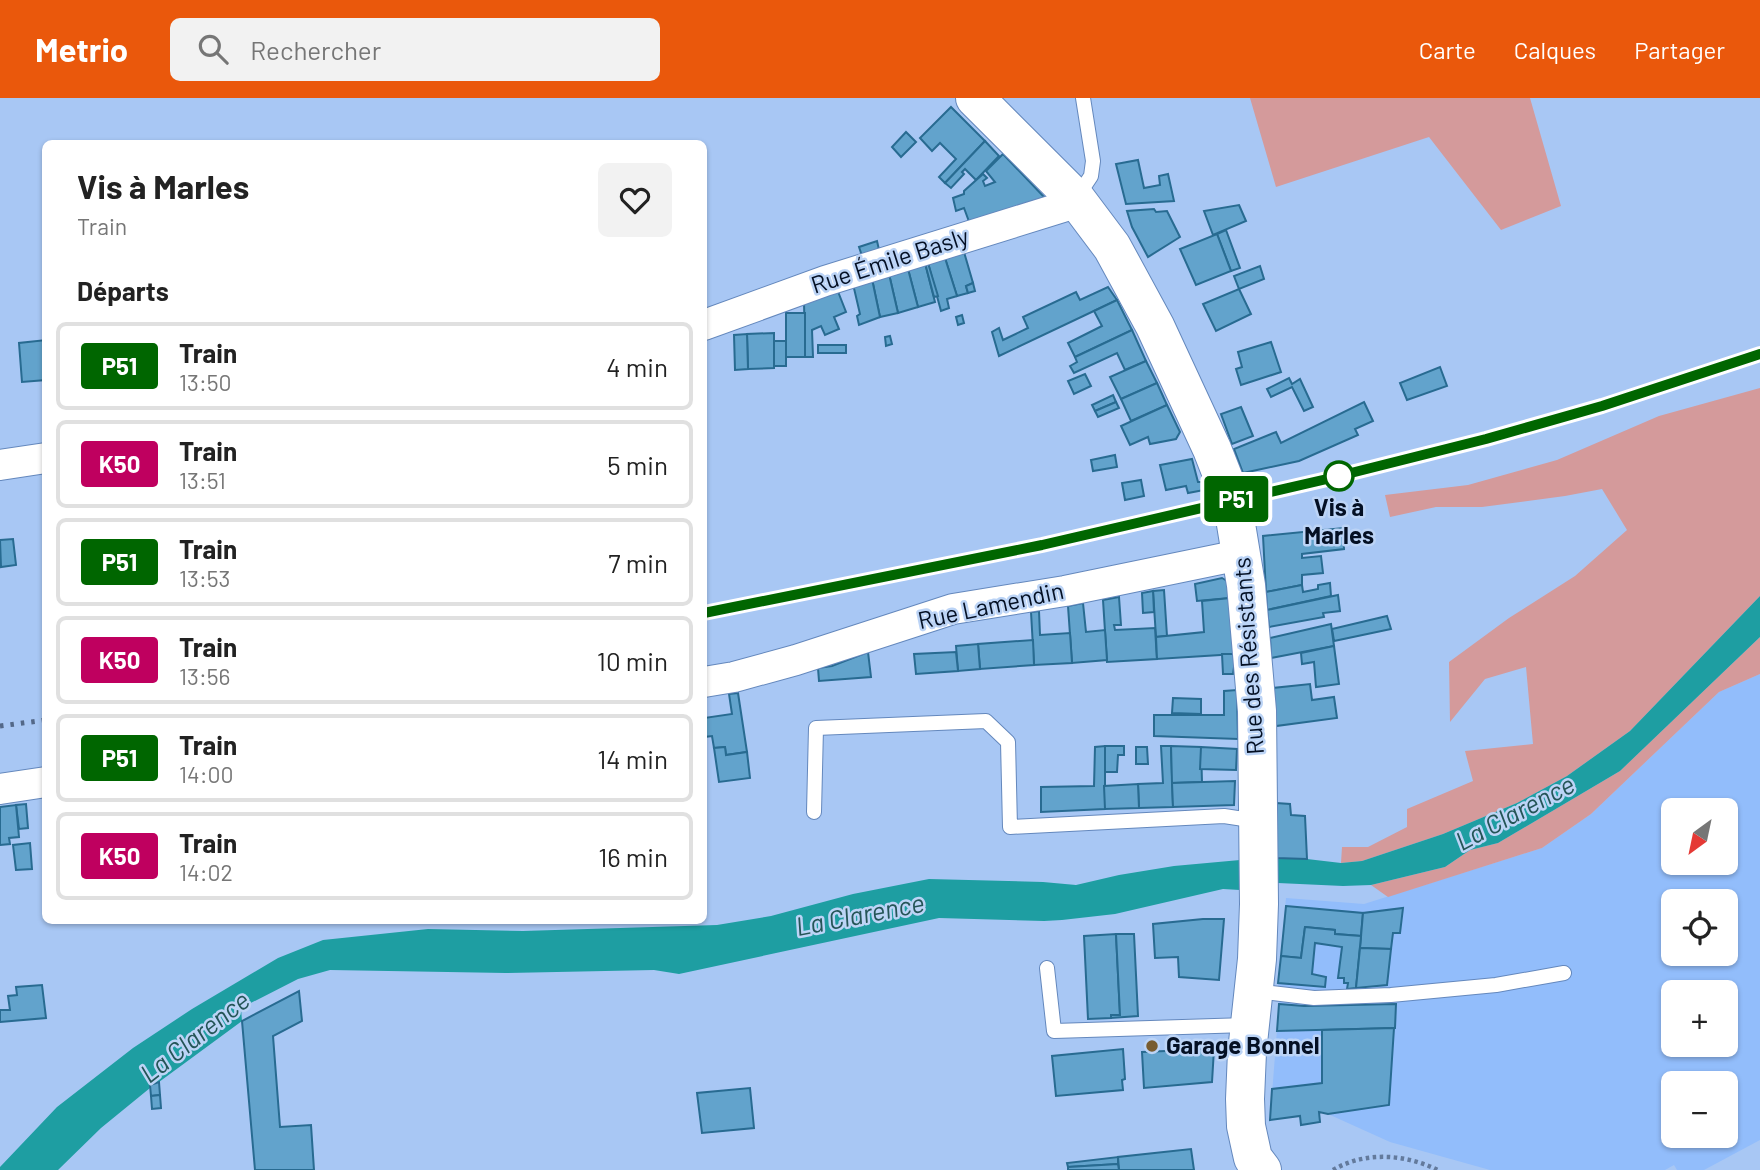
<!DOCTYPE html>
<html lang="fr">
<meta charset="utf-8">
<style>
:root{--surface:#fff;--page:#f2f2f2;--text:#222;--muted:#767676;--line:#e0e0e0;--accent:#ea580c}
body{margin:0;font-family:Barlow,sans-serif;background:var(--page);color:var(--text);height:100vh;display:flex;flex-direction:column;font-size:26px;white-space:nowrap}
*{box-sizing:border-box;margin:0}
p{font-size:23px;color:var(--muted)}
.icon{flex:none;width:38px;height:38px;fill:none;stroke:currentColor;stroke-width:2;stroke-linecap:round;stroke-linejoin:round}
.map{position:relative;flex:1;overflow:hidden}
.side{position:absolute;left:42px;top:42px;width:665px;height:784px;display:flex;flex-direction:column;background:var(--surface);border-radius:10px;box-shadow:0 2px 5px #0004}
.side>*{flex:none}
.badge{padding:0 14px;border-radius:5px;font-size:24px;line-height:46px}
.needle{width:46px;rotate:213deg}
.controls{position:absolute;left:1661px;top:700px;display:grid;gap:14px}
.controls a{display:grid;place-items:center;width:77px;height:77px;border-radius:10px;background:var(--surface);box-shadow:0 2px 5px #0004;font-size:35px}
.map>.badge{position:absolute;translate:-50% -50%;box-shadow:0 0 0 4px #fff}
h2{padding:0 35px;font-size:26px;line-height:63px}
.round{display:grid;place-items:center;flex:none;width:74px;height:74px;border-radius:10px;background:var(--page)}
.headline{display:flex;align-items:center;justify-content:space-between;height:119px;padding:0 35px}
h1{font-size:33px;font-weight:700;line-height:52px}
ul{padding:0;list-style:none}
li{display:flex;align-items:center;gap:21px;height:88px;margin:0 14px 10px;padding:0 21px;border:4px solid var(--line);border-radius:10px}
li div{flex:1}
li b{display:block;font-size:26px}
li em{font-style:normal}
li .badge{min-width:77px;font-weight:700;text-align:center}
header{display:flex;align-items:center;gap:42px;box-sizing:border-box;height:98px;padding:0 35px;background:var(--accent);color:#fff}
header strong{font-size:33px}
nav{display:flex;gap:38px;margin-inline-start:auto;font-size:24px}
.search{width:490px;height:63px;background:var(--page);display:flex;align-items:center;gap:18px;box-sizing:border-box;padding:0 24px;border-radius:10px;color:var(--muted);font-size:26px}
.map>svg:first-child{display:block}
</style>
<header>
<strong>Metrio</strong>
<div class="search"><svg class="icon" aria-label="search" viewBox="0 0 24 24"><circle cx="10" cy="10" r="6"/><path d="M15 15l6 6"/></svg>Rechercher</div>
<nav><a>Carte</a><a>Calques</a><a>Partager</a></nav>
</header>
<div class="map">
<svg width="1760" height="1072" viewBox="0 0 1760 1072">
<rect width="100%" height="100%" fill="#a8c7f4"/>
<path fill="#92bdfb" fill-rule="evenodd" d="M1760 576V1042L1704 1072H1677L1674 1067 1665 1072H1490L1390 1044 1328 1016 1320 1014V1024L1301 1027 1299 1018 1270 1022 1279 906 1278 885 1286 800 1364 806 1542 750 1591 716 1719 594ZM1673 712H1726V765H1673ZM1673 803H1726V856H1673ZM1673 894H1726V947H1673ZM1673 985H1726V1038H1673Z"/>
<g fill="#d49a9b">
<path d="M1250 0H1530L1561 108 1501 132 1429 39 1276 89Z"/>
<path d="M1760 290V498L1630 633 1567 678 1517 705 1443 736 1362 763 1341 765 1342 749H1368L1407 729V711L1473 683 1465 653 1533 646 1526 569 1485 581 1450 624 1449 564 1509 520 1575 478 1627 432 1602 391 1565 398 1482 409H1436L1390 419 1385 397 1468 387 1557 362 1659 318Z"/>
<path d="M1760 539V576L1719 594 1591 716 1542 750 1388 799 1371 787 1445 769 1470 752 1498 745 1620 673Z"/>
</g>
<g fill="#1e9ea2">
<path d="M1760 498V539L1620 673 1498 745 1470 752 1445 769 1371 787 1343 788 1278 785 1276 760 1307 761 1341 765 1362 763 1443 736 1517 705 1567 678 1630 633Z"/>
<path d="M1240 762V792L1223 791 1115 816 1062 822 1044 823 939 820 679 876 654 872 506 875 330 872 298 881 241 910 242 923 159 984 150 987V990L101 1030 58 1072H0V1069L57 1009 133 950 192 911 278 860 323 842 428 831 523 833 717 827 771 818 853 796 929 781 1043 784 1076 787 1119 777 1174 768Z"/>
</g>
<g fill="#62a3cc" stroke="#286b91" stroke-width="2">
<path d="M951 9 985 43 945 85 939 79 956 61 940 45 932 53 920 40Z"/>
<path d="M906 34 916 44 901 59 892 49Z"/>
<path d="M985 43 999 58 976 82 965 71 962 74 964 76 951 90 945 85Z"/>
<path d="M1003 56 1045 100 971 129 964 110 956 113 953 100 964 96V93L983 76 987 80 983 83 985 88 995 84 986 73Z"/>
<path d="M1138 62 1144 90 1160 87 1159 78 1168 76 1174 103 1126 106 1116 66Z"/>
<path d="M1239 107 1246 123 1213 137 1204 113Z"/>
<path d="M1154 111 1156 114 1167 113 1180 139 1148 159 1132 129 1127 113Z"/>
<path d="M1226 132 1240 170 1231 173 1217 136Z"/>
<path d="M1217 136 1231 173 1196 187 1180 151Z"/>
<path d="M877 143 880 156 863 161 859 149Z"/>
<path d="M964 154 973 185 966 188 968 195 957 198 945 160Z"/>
<path d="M945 160 957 198 947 201 949 210 941 213 928 165Z"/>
<path d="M925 165 935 204 918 209 908 171Z"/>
<path d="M925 165H928L938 198 934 199Z"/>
<path d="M1260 168 1264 181 1239 191 1234 178Z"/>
<path d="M908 171 918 209 898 215 889 176Z"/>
<path d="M889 176 898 215 880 219 872 181Z"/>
<path d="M872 181 880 219 859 227 857 218 860 216 853 186Z"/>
<path d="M973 185 975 193 968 195 966 188Z"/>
<path d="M1108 189 1117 202 999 258 992 234 999 230 1003 242 1028 230 1023 219 1076 194 1080 202Z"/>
<path d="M837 191 846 214 834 219 839 231 825 237 821 228 812 232 813 259H805L804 203Z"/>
<path d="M1239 191 1251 216 1216 233 1203 206Z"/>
<path d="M1117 202 1132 232 1075 259 1068 245 1102 228 1094 213Z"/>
<rect x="786" y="215" width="19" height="44"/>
<path d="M962 217 964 225 958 227 956 219Z"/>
<path d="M1132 232 1146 263 1125 272 1117 255 1074 275 1070 268 1077 264 1075 259Z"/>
<path d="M774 235V270L748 271 747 236Z"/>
<path d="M747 236 748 271 735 272 734 237Z"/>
<path d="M890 238 892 246 886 248 885 239Z"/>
<path d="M46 242V282L22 284 19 245Z"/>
<rect x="774" y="243" width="12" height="25"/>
<path d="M1271 244 1281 274 1241 287 1236 271 1242 269 1238 254Z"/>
<rect x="818" y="247" width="28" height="8"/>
<path d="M1146 263 1157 285 1121 301 1110 279Z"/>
<path d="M1440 269 1447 288 1407 302 1400 285Z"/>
<path d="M1085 276 1091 288 1074 296 1068 283Z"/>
<path d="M1289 280 1292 286 1300 281 1313 309 1304 313 1292 289 1271 299 1267 291Z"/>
<path d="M1157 285 1167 307 1131 323 1121 301Z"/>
<path d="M1113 297 1116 304 1095 313 1092 307Z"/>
<path d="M1116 304 1119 310 1098 319 1095 313Z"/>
<path d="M1364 304 1373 323 1355 331 1358 337 1299 363 1243 375 1234 351 1276 334 1281 345Z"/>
<path d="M1167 307 1180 334 1176 341 1150 346 1148 339 1130 347 1121 328Z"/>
<path d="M1241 309 1253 338 1232 346 1221 316Z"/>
<path d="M1115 357 1117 369 1093 373 1091 362Z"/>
<path d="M1192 361 1198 384H1202L1204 392 1188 395 1186 388 1166 392 1160 367Z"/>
<path d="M1141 382 1144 398 1125 402 1122 385Z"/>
<path d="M1343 430 1344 451 1302 456V460L1321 458 1323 475 1302 477V487L1266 494 1263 438Z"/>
<path d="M13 441 16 467 1 469 0 442Z"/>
<path d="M1222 480 1229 484 1230 500 1197 503 1195 486Z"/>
<path d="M1330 485 1331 498 1267 512 1266 494 1302 487 1303 494 1318 491V487Z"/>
<path d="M1164 492 1167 538 1156 539 1153 493Z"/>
<path d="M1153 493 1154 514 1143 515 1142 495Z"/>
<path d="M1338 497 1340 513 1323 515 1324 519 1269 529 1267 512Z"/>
<path d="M1119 499 1121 527H1114L1115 532 1155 530 1157 561 1107 564 1103 502Z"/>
<path d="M1230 500 1236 556 1157 561 1156 539 1204 534 1202 503Z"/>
<path d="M1083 505 1086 534 1105 532 1107 562 1072 565 1068 508Z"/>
<path d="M1039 513 1040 537 1070 535 1072 565 1034 567 1031 514Z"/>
<path d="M1387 518 1391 531 1334 543 1332 531Z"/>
<path d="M1331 526 1334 548 1271 560 1270 540Z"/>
<path d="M1033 542 1034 567 980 571 978 546Z"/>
<path d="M978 546 980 571 958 573 956 548Z"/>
<path d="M1334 548 1339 586 1316 589 1314 564 1302 566 1301 555Z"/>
<path d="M868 554 871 579 819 583 818 570 832 568Z"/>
<path d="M956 554 958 573 916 576 914 556Z"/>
<path d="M1222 556H1236L1233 576H1223Z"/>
<path d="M1310 586 1312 602 1334 599 1337 620 1276 628 1273 590Z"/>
<path d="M1237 592 1238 641 1154 638V617H1224V593Z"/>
<path d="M738 595 747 654 726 657 725 649 714 650 712 638 704 639V620L732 616 729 596Z"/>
<path d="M1173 600 1201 601V616L1172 615Z"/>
<path d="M1105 648H1124V657H1118L1117 674H1104Z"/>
<path d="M1105 648V711L1041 714V689L1094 688 1095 649Z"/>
<path d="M1161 648H1171L1173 709 1139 710 1138 686 1163 685Z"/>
<path d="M1171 648 1201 649 1202 684 1172 685Z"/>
<path d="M725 649 726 657 747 654 750 680 719 684 714 650Z"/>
<path d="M1136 649H1147L1148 666H1136Z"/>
<path d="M1201 649 1237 651 1236 672 1200 671Z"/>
<path d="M1235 683 1234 707 1173 709 1172 685Z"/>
<path d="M1138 686 1139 710 1105 711 1104 688Z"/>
<path d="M1276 705 1290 706 1291 717 1305 718 1307 761 1276 760Z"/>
<path d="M26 706 28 730 19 731 16 707Z"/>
<path d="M16 707 19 739 9 740 10 746 0 747V709Z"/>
<path d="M30 745 32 771 16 772 13 747Z"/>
<path d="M1286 808 1363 815 1361 838 1335 836V832L1305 829 1301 860 1281 858Z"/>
<path d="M1403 810 1400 835H1393L1391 851 1360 850 1363 815Z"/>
<path d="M1203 821H1224L1219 882 1179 879 1178 859 1155 860 1153 826Z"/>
<path d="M1305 829 1335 832V836L1361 838 1356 890 1347 891 1348 885H1344V880H1338L1342 849 1315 845 1312 876 1326 879 1325 889 1278 885 1281 858 1301 860Z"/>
<path d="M1116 836 1120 917H1111V920L1088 921 1084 838Z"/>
<path d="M1116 836H1134L1138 918 1111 920V917H1120Z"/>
<path d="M1360 850 1391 851 1387 887 1356 890Z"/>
<path d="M42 887 46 920 0 924V912H10L8 898 17 897 16 889Z"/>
<path d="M299 893 302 923 273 938 280 1029 311 1027 314 1072H255L242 923Z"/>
<path d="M1279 906 1304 908 1396 906 1395 930 1277 933Z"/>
<path d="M1394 930 1389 1007 1328 1016 1319 1014 1320 1024 1301 1027 1300 1018 1270 1022 1272 991 1322 985V932Z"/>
<path d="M1123 951 1125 981 1122 982 1123 992 1056 998 1052 958Z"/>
<path d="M1214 951 1212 984 1144 990 1142 954Z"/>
<path d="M159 984 160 997 151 998 150 987Z"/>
<path d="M750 990 754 1030 702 1035 697 995Z"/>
<path d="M160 997 161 1010 152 1011 151 998Z"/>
<path d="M1191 1051 1194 1072H1119L1118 1059Z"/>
<path d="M1118 1059V1066L1068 1069 1067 1065Z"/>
<path d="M1118 1066 1119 1072H1068V1069Z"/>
</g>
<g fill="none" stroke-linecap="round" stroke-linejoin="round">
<g stroke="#6488bd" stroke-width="16">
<g id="service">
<path d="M1077 99 1091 78 1093 63 1083 0"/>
<path d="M814 714 816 630 986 623 1008 644 1010 729 1224 718 1257 723"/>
<path d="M1047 870 1054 933 1247 927"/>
<path d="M1256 893 1314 900 1391 897 1496 887 1564 875"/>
</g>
</g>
<g stroke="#6488bd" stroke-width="32">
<g id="minor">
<path d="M704 227 825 183 1063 109 1076 101"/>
<path d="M0 367 46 360"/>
<path d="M704 584 734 579 796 562 953 511 1065 493 1230 459 1242 454"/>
<path d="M0 691 46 684"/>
</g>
</g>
<g stroke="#6488bd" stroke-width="40">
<path id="secondary" d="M975 0 1076 101 1112 149 1155 228 1212 351 1232 402 1246 487 1257 613 1259 806 1257 861 1247 954 1245 1001 1246 1028 1251 1051 1253 1060 1262 1072"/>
</g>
<path stroke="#637a9c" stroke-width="4.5" stroke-dasharray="3.5 3.5" stroke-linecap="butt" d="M1333 1072C1365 1053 1405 1056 1438 1072"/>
<use href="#service" stroke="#fff" stroke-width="14"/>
<use href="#minor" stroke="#fff" stroke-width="30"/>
<use href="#secondary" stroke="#fff" stroke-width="38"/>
<g stroke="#536888" stroke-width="5" stroke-dasharray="3.5 7" stroke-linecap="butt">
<path d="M704 515 1042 447 1327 381 1486 341 1602 308 1760 256"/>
<path d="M0 628 46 622"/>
</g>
</g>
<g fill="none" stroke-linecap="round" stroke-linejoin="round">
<g stroke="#fff" stroke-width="16">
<path id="line" d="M704 515 1042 447 1327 381 1486 341 1602 308 1760 256"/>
</g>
<use href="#line" stroke="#060" stroke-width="10"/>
</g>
<circle fill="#fff" stroke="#060" stroke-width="3.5" cx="1339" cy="378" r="14"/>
<circle fill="#785c2f" stroke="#bcd4f6" stroke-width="2.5" cx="1152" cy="948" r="7"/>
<g text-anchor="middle" stroke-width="5" stroke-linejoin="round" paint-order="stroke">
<g font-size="24" fill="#041024" stroke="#bcd4f6">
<text transform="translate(890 163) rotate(-18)" y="8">Rue Émile Basly</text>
<text transform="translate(991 508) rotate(-12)" y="8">Rue Lamendin</text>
<text transform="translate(1249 558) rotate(-94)" y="8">Rue des Résistants</text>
</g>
<g font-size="24" font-weight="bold" fill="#041024" stroke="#bcd4f6">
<text x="1339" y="418">Vis à<tspan x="1339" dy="28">Marles</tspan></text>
</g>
<g font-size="24" font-weight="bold" fill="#041024" stroke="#bcd4f6" text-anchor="start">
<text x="1166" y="956">Garage Bonnel</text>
</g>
<g font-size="26" font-style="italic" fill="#245557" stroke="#bcd4f6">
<text transform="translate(1515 715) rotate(-28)" y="9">La Clarence</text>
<text transform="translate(860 817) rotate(-11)" y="9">La Clarence</text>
<text transform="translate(195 939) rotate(-38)" y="9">La Clarence</text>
</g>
</g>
</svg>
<div class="controls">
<a><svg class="needle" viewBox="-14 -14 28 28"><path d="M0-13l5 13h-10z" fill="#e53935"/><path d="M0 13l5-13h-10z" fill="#767676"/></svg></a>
<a><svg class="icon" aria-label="locate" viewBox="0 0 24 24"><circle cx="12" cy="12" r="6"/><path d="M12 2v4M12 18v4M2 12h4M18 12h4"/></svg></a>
<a>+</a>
<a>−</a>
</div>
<b class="badge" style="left:1236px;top:401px;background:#060;color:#fff">P51</b>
<section class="side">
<div class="headline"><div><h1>Vis à Marles</h1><p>Train</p></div><a class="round"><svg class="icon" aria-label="heart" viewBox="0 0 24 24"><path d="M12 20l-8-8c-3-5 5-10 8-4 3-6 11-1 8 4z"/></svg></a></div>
<h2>Départs</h2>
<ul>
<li><span class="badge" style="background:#060;color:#fff">P51</span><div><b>Train</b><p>13:50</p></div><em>4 min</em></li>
<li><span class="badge" style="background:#bf005f;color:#fff">K50</span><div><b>Train</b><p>13:51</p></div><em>5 min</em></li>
<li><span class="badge" style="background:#060;color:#fff">P51</span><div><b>Train</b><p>13:53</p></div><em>7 min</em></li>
<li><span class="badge" style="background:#bf005f;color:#fff">K50</span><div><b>Train</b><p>13:56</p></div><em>10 min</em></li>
<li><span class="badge" style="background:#060;color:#fff">P51</span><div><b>Train</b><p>14:00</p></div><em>14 min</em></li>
<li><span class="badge" style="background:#bf005f;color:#fff">K50</span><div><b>Train</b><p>14:02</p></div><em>16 min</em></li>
</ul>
</section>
</div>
